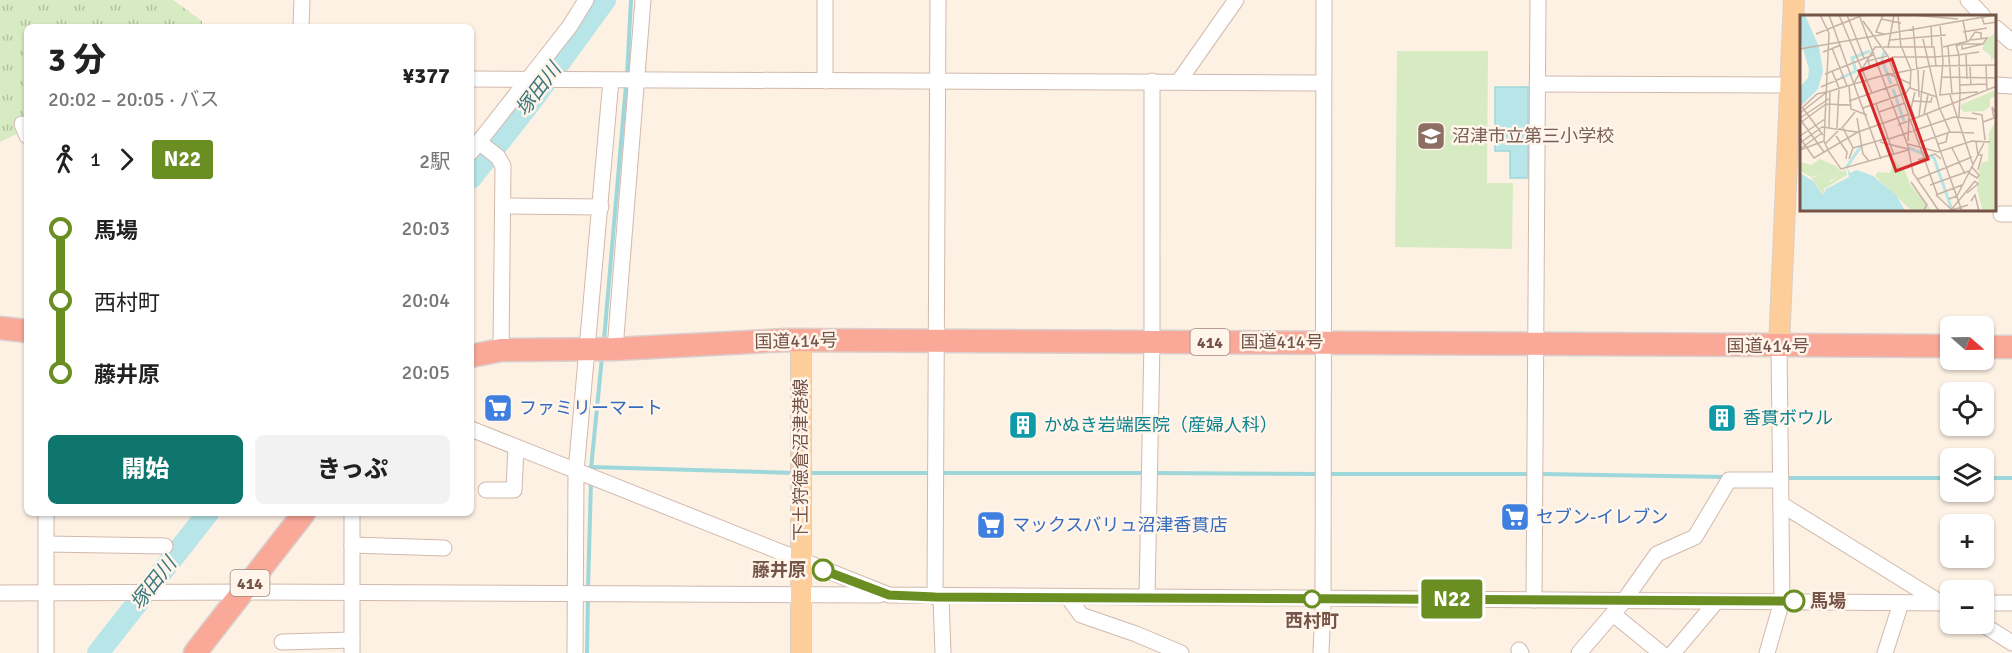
<!DOCTYPE html>
<html lang="ja">
<meta charset="utf-8">
<style>
:root{--surface:#fff;--page:#f2f2f2;--text:#222;--muted:#767676;--accent:#0f766e}
body{margin:0;font-family:Signika,"Noto Sans JP",sans-serif;background:var(--page);color:var(--text);height:100vh;display:flex;flex-direction:column;font-size:22px;white-space:nowrap}
*{box-sizing:border-box;margin:0}
p{font-size:20px;color:var(--muted)}
.icon{flex:none;width:33px;height:33px;fill:none;stroke:currentColor;stroke-width:2;stroke-linecap:round;stroke-linejoin:round}
.map{position:relative;flex:1;overflow:hidden}
.details{position:absolute;left:24px;top:24px;width:450px;height:492px;display:flex;flex-direction:column;background:var(--surface);border-radius:9px;box-shadow:0 2px 4px #0004}
.details>*{flex:none}
.badge{padding:0 12px;border-radius:4px;font-size:21px;line-height:39px}
.needle{width:39px;rotate:110deg}
.controls{position:absolute;left:1940px;top:316px;display:grid;gap:12px}
.controls a{display:grid;place-items:center;width:54px;height:54px;border-radius:9px;background:var(--surface);box-shadow:0 2px 4px #0004;font-size:30px}
.map>.badge{position:absolute;translate:-50% -50%;box-shadow:0 0 0 3px #fff}
.legs{display:flex;align-items:center;gap:9px;height:66px;padding:0 24px;font-size:20px}
.legs p{margin-inline-start:auto}
.head{display:flex;align-items:center;justify-content:space-between;height:102px;padding:0 24px}
h1{font-size:33px;font-weight:800;line-height:45px}
.action{display:flex;gap:12px;margin-top:auto;padding:12px 24px}
.action a{flex:1;height:69px;border-radius:9px;background:var(--accent);color:#fff;font-size:24px;font-weight:800;line-height:69px;text-align:center}
.action a+a{background:var(--page);color:var(--text)}
ul{padding:0 24px;list-style:none}
li{display:flex;align-items:center;gap:21px;height:72px;font-size:22px}
li i{display:grid;place-items:center;width:9px;height:100%;margin:0 8px;background:currentColor}
li i::after{content:'';width:15px;height:15px;margin:-8px;border:4px solid;border-radius:50%;background:var(--surface)}
li p{margin-inline-start:auto}
li:first-child i{background:linear-gradient(#0000 50%,currentColor 0)}
li:last-child i{background:linear-gradient(currentColor 50%,#0000 0)}
.map>svg:first-child{display:block}
</style>
<div class="map">
<svg width="2012" height="653" viewBox="0 0 2012 653">
<defs>
<pattern id="grass-tufts" width="24" height="20" patternUnits="userSpaceOnUse" patternTransform="scale(1.5)"><rect width="24" height="20" fill="#d7ebc2"/><path d="M3 7l-1-3M5 7V3M7 7l1-3M15 17l-1-3M17 17v-4M19 17l1-3" fill="none" stroke="#b3c1a0"/></pattern>
</defs>
<rect width="100%" height="100%" fill="#fdf1e4"/>
<path fill="url(#grass-tufts)" d="M0 0H173L202 21V27H27V129L0 142Z"/>
<path fill="#d7ebc2" d="M1397 51H1488L1487 183H1513L1512 249 1395 247Z"/>
<path fill="#b7e5e8" stroke="#9dd7da" stroke-width="1.5" d="M1495 87H1528V178H1510V151H1495Z"/>
<g fill="none" stroke-linecap="round" stroke-linejoin="round">
<g stroke="#9dd7da" stroke-width="4">
<path d="M627 77 631 0"/>
<path d="M604 340 626 85"/>
<path d="M591 467 794 473"/>
<path d="M591 469 602 357"/>
<path d="M808 473H932"/>
<path d="M940 473H1145"/>
<path d="M1153 473 1319 474"/>
<path d="M1327 474H1532"/>
<path d="M1540 474 1727 477"/>
<path d="M1786 478H1950"/>
<path d="M1983 478H2012"/>
<path d="M588 588 591 482"/>
<path d="M587 653 588 596"/>
</g>
<g stroke="#b7e5e8" stroke-width="22">
<path d="M471 178 533 99 605 0"/>
<path d="M98 653 208 513"/>
</g>
<g stroke="#d1b9ac" stroke-width="17">
<g id="minor">
<path d="M1968 0 1983 16"/>
<path d="M301 27 302 0"/>
<path d="M1996 28 2012 42"/>
<path d="M471 79 1323 83"/>
<path d="M825 81V0"/>
<path d="M1179 81 1236 0"/>
<path d="M1537 84 1802 85"/>
<path d="M1996 85 2012 86"/>
<path d="M22 124 27 136"/>
<path d="M479 142 498 157 503 166 501 350"/>
<path d="M471 152 570 26 586 0"/>
<path d="M505 206 601 207"/>
<path d="M2001 214H2012"/>
<path d="M615 349 643 0"/>
<path d="M471 429 889 595 1950 603"/>
<path d="M486 490H514L516 448"/>
<path d="M1781 504 1941 603"/>
<path d="M46 513V653"/>
<path d="M352 513V653"/>
<path d="M46 544 165 546"/>
<path d="M352 545 444 548"/>
<path d="M0 593 257 592 879 595"/>
<path d="M935 597 938 0"/>
<path d="M941 597 943 653"/>
<path d="M1068 597 1081 615 1136 634 1181 653"/>
<path d="M1147 597 1152 342V81"/>
<path d="M1534 600 1538 0"/>
<path d="M1983 603H2012"/>
<path d="M1613 614 1661 653"/>
<path d="M1982 624 2012 643"/>
<path d="M282 642 352 640"/>
<path d="M1519 650 1521 653"/>
<path d="M575 653 576 472 611 80"/>
<path d="M1321 653 1323 605 1324 0"/>
<path d="M1579 653 1623 602 1657 554 1695 537 1729 480H1781"/>
<path d="M1673 653 1716 602"/>
<path d="M1767 653 1782 601 1779 346"/>
<path d="M1885 653 1901 603"/>
</g>
</g>
<g stroke="#d9cfcc" stroke-width="22">
<g id="major">
<path d="M801 340V653"/>
<path d="M1779 346 1794 0"/>
</g>
</g>
<g stroke="#d9cfcc" stroke-width="25">
<g id="highway">
<path d="M0 328 27 331"/>
<path d="M1983 347H2012"/>
<path d="M471 356 501 350 615 349 787 340 1950 346"/>
<path d="M195 653 304 513"/>
</g>
</g>
<use href="#minor" stroke="#fff" stroke-width="15"/>
<use href="#major" stroke="#fece9a" stroke-width="20"/>
<use href="#highway" stroke="#faa898" stroke-width="22"/>
</g>
<g fill="none" stroke-linecap="round" stroke-linejoin="round">
<g stroke="#fff" stroke-width="14">
<path id="line-1" d="M823 570 889 595 935 597 1794 601"/>
</g>
<use href="#line-1" stroke="#6b8e23" stroke-width="9"/>
</g>
<defs>
<g id="school-square" transform="scale(1.5)"><rect x="-9" y="-9" width="18" height="18" rx="4" fill="#8d6e63" stroke="#fff5eb"/><path d="M0-5L7-2L0 1L-7-2ZM-4 1L0 2.5L4 1V4Q0 6-4 4Z" fill="#fff"/></g>
<g id="supermarket-square" transform="scale(1.5)"><rect x="-9" y="-9" width="18" height="18" rx="4" fill="#3f7fe0" stroke="#fff5eb"/><path d="M-6-5.5h2.5l.6 2H6L4.5 2H-2.5L-4.4-4H-6ZM-1.5 3.2a1.3 1.3 0 1 0 .1 0ZM3 3.2a1.3 1.3 0 1 0 .1 0Z" fill="#fff"/></g>
<g id="building-square" transform="scale(1.5)"><rect x="-9" y="-9" width="18" height="18" rx="4" fill="#0f9aa8" stroke="#fff5eb"/><path d="M-4-6H4V6H1V3H-1V6H-4ZM-2.5-4.3h1.7v1.8h-1.7ZM.8-4.3h1.7v1.8H.8ZM-2.5-1h1.7V.8h-1.7ZM.8-1h1.7V.8H.8Z" fill="#fff"/></g>
</defs>
<g fill-rule="evenodd">
<use href="#school-square" x="1431" y="136"/>
<use href="#supermarket-square" x="498" y="408"/>
<use href="#building-square" x="1722" y="418"/>
<use href="#building-square" x="1023" y="425"/>
<use href="#supermarket-square" x="1515" y="517"/>
<use href="#supermarket-square" x="991" y="525"/>
</g>
<g fill="#fff" stroke="#6b8e23" stroke-width="3">
<circle cx="823" cy="570" r="10"/>
<circle cx="1312" cy="599" r="8"/>
<circle cx="1794" cy="601" r="10"/>
</g>
<g text-anchor="middle" stroke-width="5" stroke-linejoin="round" paint-order="stroke">
<g fill="#fff5eb" stroke="#a08479" stroke-width="1.5">
<rect x="1190.5" y="329" width="39" height="26" rx="4.5"/>
<rect x="230.5" y="570" width="39" height="26" rx="4.5"/>
</g>
<g font-size="16" font-weight="bold" fill="#775448">
<text x="1210" y="348">414</text>
<text x="250" y="589">414</text>
</g>
<g font-size="18" fill="#785e54" stroke="#fff5eb" text-anchor="start">
<text x="1452" y="142">沼津市立第三小学校</text>
</g>
<g font-size="18" fill="#775448" stroke="#fff5eb">
<text transform="translate(796 341) rotate(-1)" y="6">国道414号</text>
<text x="1282" y="348">国道414号</text>
<text x="1768" y="352">国道414号</text>
<text transform="translate(801 460) rotate(-90)" y="6">下土狩徳倉沼津港線</text>
</g>
<g font-size="18" fill="#366cbe" stroke="#fff5eb" text-anchor="start">
<text x="519" y="414">ファミリーマート</text>
<text x="1536" y="523">セブン-イレブン</text>
<text x="1012" y="531">マックスバリュ沼津香貫店</text>
</g>
<g font-size="18" fill="#0d838f" stroke="#fff5eb" text-anchor="start">
<text x="1743" y="424">香貫ボウル</text>
<text x="1044" y="431">かぬき岩端医院（産婦人科）</text>
</g>
<g font-size="18" font-weight="bold" fill="#775448" stroke="#fff5eb" text-anchor="end">
<text x="806" y="576">藤井原</text>
<text x="1810" y="607" text-anchor="start">馬場</text>
<text x="1312" y="627" text-anchor="middle">西村町</text>
</g>
<g font-size="20" font-style="italic" fill="#3b787d" stroke="#fff5eb">
<text transform="translate(538 89) rotate(-53)" y="7">塚田川</text>
<text transform="translate(153 583) rotate(-52)" y="7">塚田川</text>
</g>
</g>
<g transform="translate(1800 15)">
<rect width="196" height="196" fill="#fdf1e4"/>
<path d="M94 145 105 156 110 169 132 196H112L75 161 78 157 90 158ZM45 154 47 160 24 174V180L11 163 21 160 31 167Z" fill="#d7ebc2"/>
<path d="M196 18V42L191 46V41L182 34 187 23ZM196 75V82L190 83V92L184 96 164 97 160 93 162 89ZM196 100V196H183L177 175 179 159 181 148 188 146 189 118 196 105 192 101ZM20 144 36 151 43 158 28 167 20 160 11 162 0 156 1 147 11 150Z" fill="#d7ebc2"/>
<path d="M0 0H5L19 32 23 56 18 74 0 92V72L8 63 9 54 0 24ZM47 152 50 158 57 155 73 161 96 180 105 196H0V158L13 166 23 180 26 174 49 162Z" fill="#b7e5e8"/>
<path fill="none" stroke="#b7e5e8" stroke-width="3" d="M84 37 82 45 91 69M41 63 56 56 52 43 70 36M93 74 104 106M109 133 134 143 152 195M46 153 61 131"/>
<path fill="none" stroke="#c7b2a6" stroke-width="1.5" d="M20 0 29 18 24 126 29 137 41 154 108 135M29 0 81 144M39 0 72 78M47 0 64 43M59 0 108 131 113 158 139 196M83 0 76 17 84 19M98 0 101 33M112 0 158 4M182 2 184 9 197 7M81 4 101 8M163 5 167 27M63 6 88 41 109 101 108 126M140 9 143 47 140 80M113 11 117 55M131 11 132 32M163 17 187 13M16 19 63 0M123 24 139 92 150 117M90 25 146 20M171 25 187 23 183 29M156 30 159 40 179 37M148 31 152 79M156 31 161 29H183L162 34V30M83 32H134L135 42 159 40 160 78 178 77M143 32 169 26 175 17 181 18V24M32 33 47 71M88 33 94 0M102 33 111 55M0 34 195 0M0 37V65M23 37 41 30M166 40 167 64M92 42H135L136 51M186 51 187 76M70 52 68 46 87 41M170 52 171 70M118 55 119 82M32 56 39 73 37 113M87 58 111 69M25 59 73 40M81 61 130 51 197 50M141 62 197 63M54 68 75 32H81M160 70 187 69M49 71 51 94 67 100M21 72 44 62M110 73 137 82M115 77 111 93 115 104M139 80 160 78 159 102M150 80 173 150M49 86 98 69M112 86 131 87 132 82M76 89 94 140M2 92 23 120M3 92 17 79 26 77M63 93 106 78 110 72 111 55M79 97 105 88M0 98 27 77 81 61M172 98 182 100 185 125M124 99 128 80M127 99 162 196M119 102 124 55M0 103 30 83M57 103 63 139 69 146M0 104 24 137M110 104 137 179M183 107 194 103 192 92 197 99M0 108 26 89 50 90M98 110 197 71M29 112 30 76M42 113 55 97M43 113 53 133 49 144M0 121 25 104M36 121 47 137 46 144M0 123 14 143 58 117 109 99M89 124 154 102 177 104M80 127 108 134M176 127 178 140H182L178 155M0 128 22 112 57 117M118 128 150 117 174 118M25 129 41 113M108 129 138 137 172 126 190 127M138 129 146 127 148 117M53 133 88 123M152 133 165 159M0 134 22 118M0 135 24 126M118 145 135 139 141 144M169 158 177 163 179 160 172 152M118 164 172 142M111 167 127 190 123 196M130 170 169 156M167 178 178 169 175 166M136 180 152 195 168 190M136 180 162 170M149 184 157 181 184 128M171 186 175 180 179 196M151 195 175 166"/>
<path fill="#d62828" fill-opacity="0.15" stroke="#d62828" stroke-width="3" d="M92 44 128 144 96 156 59 56Z"/>
<rect width="196" height="196" fill="none" stroke="#775448" stroke-width="3"/>
</g>
</svg>
<div class="controls">
<a><svg class="needle" viewBox="-14 -14 28 28"><path d="M0-13l5 13h-10z" fill="#e53935"/><path d="M0 13l5-13h-10z" fill="#767676"/></svg></a>
<a><svg class="icon" aria-label="locate" viewBox="0 0 24 24"><circle cx="12" cy="12" r="6"/><path d="M12 2v4M12 18v4M2 12h4M18 12h4"/></svg></a>
<a><svg class="icon" aria-label="layers" viewBox="0 0 24 24"><path d="M12 4l9 5-9 5-9-5zM3 14l9 5 9-5"/></svg></a>
<a>+</a>
<a>−</a>
</div>
<b class="badge" style="left:1452px;top:599px;background:#6b8e23;color:#fff">N22</b>
<section class="details">
<div class="head"><div><h1>3 分</h1><p>20:02 – 20:05 · バス</p></div><b>¥377</b></div>
<div class="legs"><svg class="icon" aria-label="walk" viewBox="0 0 24 24"><circle cx="13" cy="4" r="2"/><path d="M13 8l-2 6 4 7M11 14l-3 7M7 12l3-4h3l4 4"/></svg>1<svg class="icon" aria-label="forward" viewBox="0 0 24 24"><path d="M9 5l7 7-7 7"/></svg><b class="badge" style="background:#6b8e23;color:#fff">N22</b><p>2駅</p></div>
<ul>
<li><i style="color:#6b8e23"></i><b>馬場</b><p>20:03</p></li>
<li><i style="color:#6b8e23"></i><span>西村町</span><p>20:04</p></li>
<li><i style="color:#6b8e23"></i><b>藤井原</b><p>20:05</p></li>
</ul>
<div class="action"><a>開始</a><a>きっぷ</a></div>
</section>
</div>
